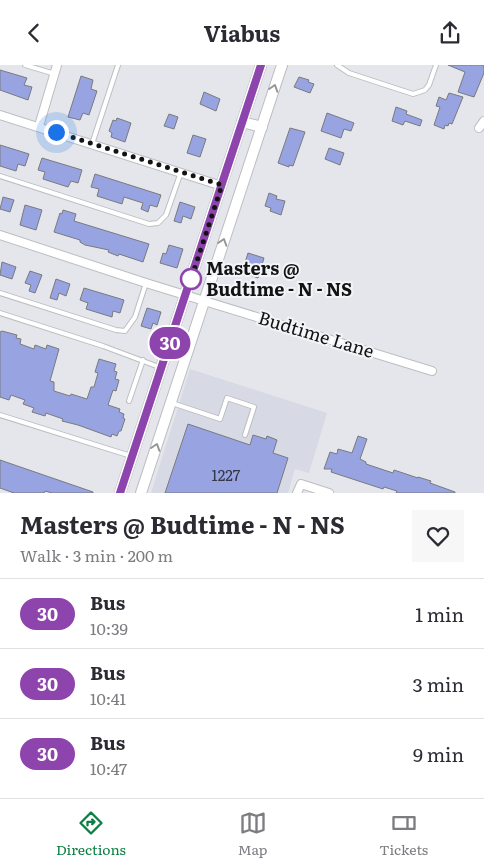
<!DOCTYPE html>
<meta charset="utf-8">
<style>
:root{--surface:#fff;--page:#f7f7f7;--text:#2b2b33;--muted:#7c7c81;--line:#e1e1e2;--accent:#0b8043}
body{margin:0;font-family:Literata,serif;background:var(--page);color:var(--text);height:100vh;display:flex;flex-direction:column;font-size:19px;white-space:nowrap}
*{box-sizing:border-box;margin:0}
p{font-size:16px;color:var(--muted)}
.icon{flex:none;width:28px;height:28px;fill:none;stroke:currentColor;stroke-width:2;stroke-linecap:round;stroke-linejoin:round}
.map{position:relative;height:428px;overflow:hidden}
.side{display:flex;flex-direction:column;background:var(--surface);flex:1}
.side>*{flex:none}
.badge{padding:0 10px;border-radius:16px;font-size:18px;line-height:32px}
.you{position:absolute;width:25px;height:25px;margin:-12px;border:4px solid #fff;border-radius:50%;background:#1a73e8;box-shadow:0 0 0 8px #1a73e833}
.map>.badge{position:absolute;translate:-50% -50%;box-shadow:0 0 0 2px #fff}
.round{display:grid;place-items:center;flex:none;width:52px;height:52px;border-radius:0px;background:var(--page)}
.overview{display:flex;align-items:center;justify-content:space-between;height:85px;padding:0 20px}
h1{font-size:24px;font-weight:700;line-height:38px}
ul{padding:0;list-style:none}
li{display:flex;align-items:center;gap:15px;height:70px;padding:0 20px;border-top:1px solid var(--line)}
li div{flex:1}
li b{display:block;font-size:19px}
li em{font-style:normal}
li .badge{min-width:55px;font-weight:700;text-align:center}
header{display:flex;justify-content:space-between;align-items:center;height:65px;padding:0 20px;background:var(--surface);font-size:22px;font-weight:700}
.menu{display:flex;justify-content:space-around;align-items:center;height:70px;border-top:1px solid var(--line);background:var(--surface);font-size:14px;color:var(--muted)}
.menu a{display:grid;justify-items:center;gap:2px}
.menu .current{color:var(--accent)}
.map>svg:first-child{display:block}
</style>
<header><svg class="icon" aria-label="back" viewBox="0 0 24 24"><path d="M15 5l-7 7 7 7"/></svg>Viabus<svg class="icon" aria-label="share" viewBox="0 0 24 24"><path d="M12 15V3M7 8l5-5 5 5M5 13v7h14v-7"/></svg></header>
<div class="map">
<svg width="484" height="428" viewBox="0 0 484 428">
<rect width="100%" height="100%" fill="#e5e6eb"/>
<path fill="#d7d9e5" d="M190 304 327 348 309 408 295 404 288 428H151Z"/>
<g fill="#98a4e2" stroke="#797a7e">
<path d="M448 0H484V8L474 32 458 27 465 7Z"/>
<path d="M0 5 27 13 24 20 32 22 28 35 0 25Z"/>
<path d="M81 11 93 15 91 24 97 26 89 50 83 48 80 55 68 52Z"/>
<path d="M299 12 309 15 308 17 314 19 310 28 294 22Z"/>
<path d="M204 27 220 34 216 46 200 39Z"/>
<path d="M449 28 463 32 452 59 449 58 448 61 445 60 444 64 434 60 440 42 436 41 439 32 446 35Z"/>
<path d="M396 42 407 46 406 49 422 55 420 61 405 56 403 60 392 56Z"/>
<path d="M327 48 354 58 351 66 344 64 341 73 321 66Z"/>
<path d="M169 49 178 52 174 64 164 61Z"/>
<path d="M117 53 131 58 125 77 111 72 112 68 109 66 113 55 116 56Z"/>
<path d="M290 63 305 67 293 101 289 100V102L278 98Z"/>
<path d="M193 70 206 74 200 92 187 88Z"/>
<path d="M0 80 29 89 25 101 18 99 16 106 0 101Z"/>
<path d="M329 83 344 88 340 100 325 94Z"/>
<path d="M42 93 82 105 78 118 71 116 68 122 43 114 45 107 38 105Z"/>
<path d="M95 109 161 130 157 142 150 140 148 147 141 144 143 138 124 132 122 139 97 131 99 124 91 122Z"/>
<path d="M269 128 277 131 276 134 285 136 281 150 270 146 271 143 265 141Z"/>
<path d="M3 132 14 135 10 147 0 144Z"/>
<path d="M180 137 195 142 191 154 183 151 181 158 174 156Z"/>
<path d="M25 140 42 145 36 165 20 160Z"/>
<path d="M63 145 76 149 74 156 149 179 143 197 119 189 118 191 108 187 109 185 85 180 80 177V175L54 167 60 148 62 149Z"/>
<path d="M169 180 183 184 177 203 160 198 163 188 166 189Z"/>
<path d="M248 188 264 193 258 213 242 207Z"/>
<path d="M2 197 16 202 12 214 0 210Z"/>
<path d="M30 206 42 210 35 228 29 226 31 220 25 218Z"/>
<path d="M56 214 70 219 66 231 59 228 57 235 50 233Z"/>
<path d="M84 223 124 235 120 248 113 246 112 252 86 244 88 238 80 235Z"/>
<path d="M147 243 161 247 157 260 153 258 151 264 141 261Z"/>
<path d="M2 266 17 270 16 273 21 274 20 279 34 284 35 280 46 284 47 280 59 284 50 316 54 317V326L70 331 71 329 87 334 91 322H94L98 308 95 307 99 294 116 299 114 306 117 307 115 314 119 315 116 326 113 325 108 340 120 344 119 347 124 349 123 353 125 354 121 366H119L117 371 112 369 111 372 78 360 62 356 63 354 46 348 45 351 32 347 34 343 23 339 25 335 11 330 9 335 0 332V267Z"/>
<path d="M188 359 250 380 253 370 266 374 267 371 277 375 273 388 288 393 277 428H165Z"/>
<path d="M358 371 367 374 360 394 366 397V399L393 408 394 405 418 413V412L431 416 430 418 455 427V428H396L397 426 384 422 383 424 331 407 332 404H324L330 387 337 389 338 384 352 388Z"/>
<path d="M0 395 93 427V428H52L45 426 44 428H14L0 423Z"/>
</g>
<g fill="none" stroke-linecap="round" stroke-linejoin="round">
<g stroke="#bdbec2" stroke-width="6">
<g id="service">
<path d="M25 0 55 9"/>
<path d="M337 0 349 8 413 29 425 25 429 20 436 0"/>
<path d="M92 79 118 0"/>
<path d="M0 111 149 159 158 158 166 150 181 107"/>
<path d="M0 228 116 265 125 266 135 252 146 218"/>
<path d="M0 248 103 281 159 302"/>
<path d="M129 336 143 295"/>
<path d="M172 338 220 354 227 333 254 342 245 370"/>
<path d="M0 350 131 391"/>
</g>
</g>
<g stroke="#bdbec2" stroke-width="10">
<g id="minor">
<path d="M0 50 222 121"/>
<path d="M39 61 57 0"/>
<path d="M479 63 484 56"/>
<path d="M0 170 146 218 432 306"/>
<path d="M297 428 301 419 329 428"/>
</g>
</g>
<g stroke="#bdbec2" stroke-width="12">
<g id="secondary">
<path d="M242 57 262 62"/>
<path d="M120 428 261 0"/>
<path d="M141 428 282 0"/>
</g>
</g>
<use href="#service" stroke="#fff" stroke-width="4"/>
<use href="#minor" stroke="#fff" stroke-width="8"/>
<use href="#secondary" stroke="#fff" stroke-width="10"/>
</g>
<defs><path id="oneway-chevron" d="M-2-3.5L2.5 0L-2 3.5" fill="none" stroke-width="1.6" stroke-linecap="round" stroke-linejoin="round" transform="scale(1.25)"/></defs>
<g stroke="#959595">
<use href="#oneway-chevron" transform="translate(274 23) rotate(-72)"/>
<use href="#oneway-chevron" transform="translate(223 177) rotate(-72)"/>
<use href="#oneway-chevron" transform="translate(156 382) rotate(-72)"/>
</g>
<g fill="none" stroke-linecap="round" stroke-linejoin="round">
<g stroke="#fff" stroke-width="11">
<path id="line" d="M120 428 261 0"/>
</g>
<use href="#line" stroke="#8e44ad" stroke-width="8"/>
<path stroke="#131314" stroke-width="5" stroke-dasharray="0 9" d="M56 67 222 120 191 214"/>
</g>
<circle fill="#fff" stroke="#8e44ad" stroke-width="2.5" cx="191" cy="214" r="10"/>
<g text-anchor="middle" stroke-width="4" stroke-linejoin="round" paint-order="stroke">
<g font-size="15" fill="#343748">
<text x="226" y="416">1227</text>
</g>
<g font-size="18" font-weight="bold" fill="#131314" stroke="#f3f4f8" text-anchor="start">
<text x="206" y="210">Masters @<tspan x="206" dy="21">Budtime - N - NS</tspan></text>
</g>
<g font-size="18" fill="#131314" stroke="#f3f4f8">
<text transform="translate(316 270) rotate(17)" y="6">Budtime Lane</text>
</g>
</g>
</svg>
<div class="you" style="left:56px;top:67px"></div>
<b class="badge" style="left:170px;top:278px;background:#8e44ad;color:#fff">30</b>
</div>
<section class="side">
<div class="overview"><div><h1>Masters @ Budtime - N - NS</h1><p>Walk · 3 min · 200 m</p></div><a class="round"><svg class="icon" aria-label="heart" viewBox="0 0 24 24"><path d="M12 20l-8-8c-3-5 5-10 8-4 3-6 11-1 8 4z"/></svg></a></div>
<ul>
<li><span class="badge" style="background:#8e44ad;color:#fff">30</span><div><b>Bus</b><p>10:39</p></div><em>1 min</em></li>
<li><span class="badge" style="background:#8e44ad;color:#fff">30</span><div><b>Bus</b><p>10:41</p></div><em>3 min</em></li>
<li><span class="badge" style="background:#8e44ad;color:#fff">30</span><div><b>Bus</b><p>10:47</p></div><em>9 min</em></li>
</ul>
</section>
<nav class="menu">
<a class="current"><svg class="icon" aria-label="directions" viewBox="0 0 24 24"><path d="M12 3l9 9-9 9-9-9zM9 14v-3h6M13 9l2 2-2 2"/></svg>Directions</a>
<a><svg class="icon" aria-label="map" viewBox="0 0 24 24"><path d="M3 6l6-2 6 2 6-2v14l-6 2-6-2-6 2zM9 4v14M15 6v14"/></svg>Map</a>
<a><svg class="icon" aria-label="tickets" viewBox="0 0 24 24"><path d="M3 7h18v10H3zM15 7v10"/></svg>Tickets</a>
</nav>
